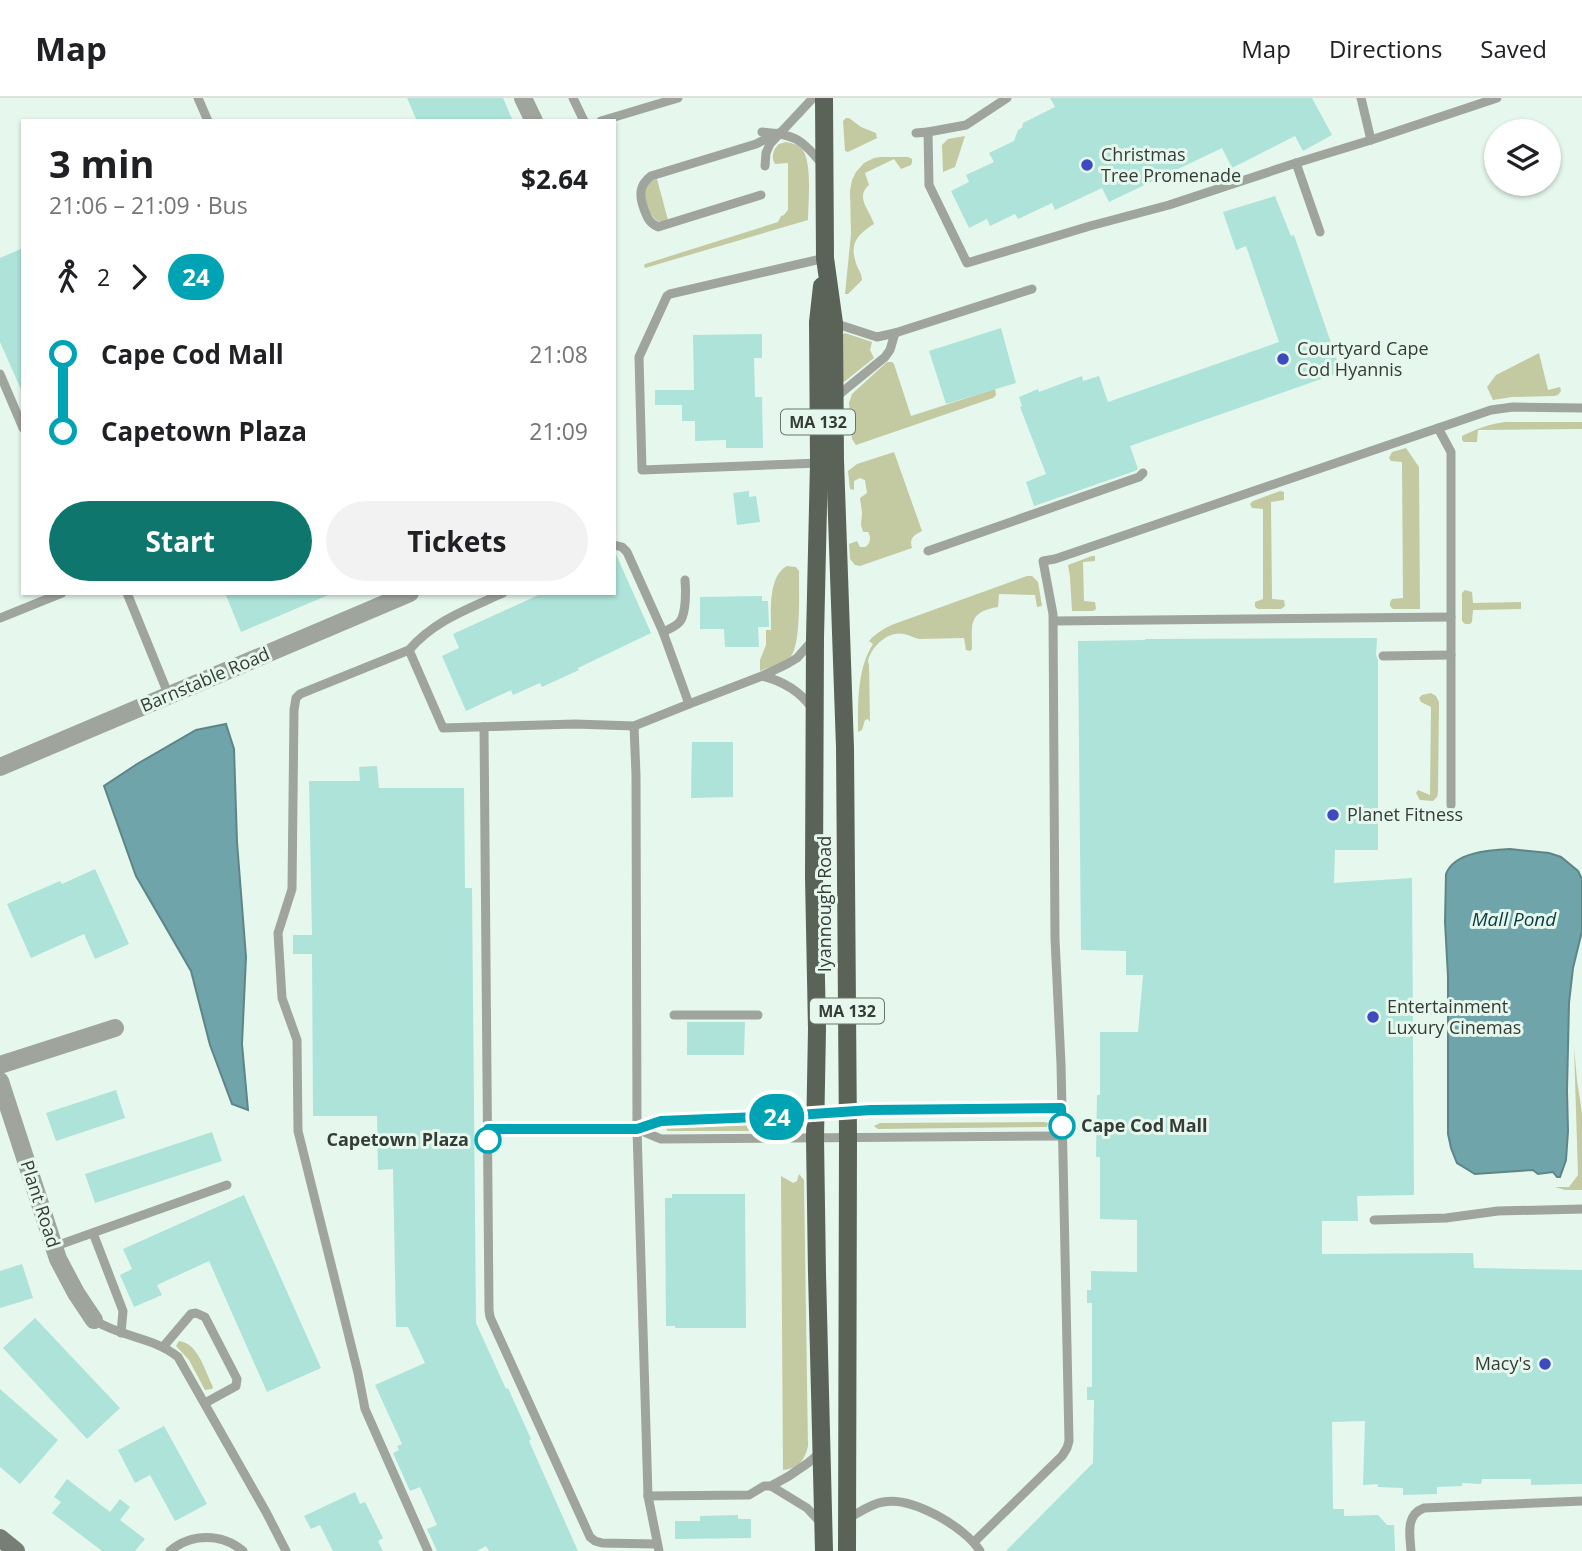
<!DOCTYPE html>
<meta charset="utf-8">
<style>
:root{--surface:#fff;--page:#f2f2f2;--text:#202124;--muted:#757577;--line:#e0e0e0;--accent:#0f766e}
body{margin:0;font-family:"Open Sans",sans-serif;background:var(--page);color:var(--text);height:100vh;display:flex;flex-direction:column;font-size:26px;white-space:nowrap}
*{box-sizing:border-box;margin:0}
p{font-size:23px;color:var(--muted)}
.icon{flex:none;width:38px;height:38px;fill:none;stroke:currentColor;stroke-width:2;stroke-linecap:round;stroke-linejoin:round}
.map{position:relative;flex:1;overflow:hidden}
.side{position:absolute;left:21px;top:21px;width:595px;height:476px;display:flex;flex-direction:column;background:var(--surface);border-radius:0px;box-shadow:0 2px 5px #0004}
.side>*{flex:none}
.badge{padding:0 14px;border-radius:23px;font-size:24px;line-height:46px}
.fabs{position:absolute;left:1484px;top:21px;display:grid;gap:14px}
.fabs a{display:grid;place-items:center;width:77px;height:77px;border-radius:50%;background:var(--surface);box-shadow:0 2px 5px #0004;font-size:35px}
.map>.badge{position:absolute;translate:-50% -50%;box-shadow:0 0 0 4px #fff}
.legs{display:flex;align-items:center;gap:10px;height:77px;padding:0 28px;font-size:23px}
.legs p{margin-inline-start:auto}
.head{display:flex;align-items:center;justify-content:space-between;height:119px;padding:0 28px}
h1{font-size:38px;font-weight:700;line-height:52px}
.cta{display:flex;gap:14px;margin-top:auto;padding:14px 28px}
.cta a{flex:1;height:80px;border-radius:42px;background:var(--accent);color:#fff;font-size:28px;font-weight:700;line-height:80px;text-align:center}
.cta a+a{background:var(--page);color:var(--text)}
ul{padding:0 28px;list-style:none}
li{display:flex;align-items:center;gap:24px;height:77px;font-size:26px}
li i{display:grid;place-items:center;width:10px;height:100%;margin:0 9px;background:currentColor}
li i::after{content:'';width:18px;height:18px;margin:-9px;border:5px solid;border-radius:50%;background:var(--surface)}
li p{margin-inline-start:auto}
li:first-child i{background:linear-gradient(#0000 50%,currentColor 0)}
li:last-child i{background:linear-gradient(currentColor 50%,#0000 0)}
header{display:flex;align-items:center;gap:42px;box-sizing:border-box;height:98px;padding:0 35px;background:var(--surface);border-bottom:2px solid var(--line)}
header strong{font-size:33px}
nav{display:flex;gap:38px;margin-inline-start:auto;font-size:24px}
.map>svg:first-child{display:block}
</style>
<header>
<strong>Map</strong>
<nav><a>Map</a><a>Directions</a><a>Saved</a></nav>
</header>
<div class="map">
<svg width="1582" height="1453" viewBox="0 0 1582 1453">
<rect width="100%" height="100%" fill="#e6f8ed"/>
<g fill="#c3c9a0">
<path d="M846 20H849L861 29 876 35 877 40 848 54 845 53 843 23Z"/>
<path d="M965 38 955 69 943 74 942 47 948 41Z"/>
<path d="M786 44C791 45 797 46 801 50 813 61 808 106 808 122L645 170 644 167 645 166 778 124 781 118 784 117 788 112V65L775 66C771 60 773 51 779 46Z"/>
<path d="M880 59H908L912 61V64L911 67 901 71 894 61 865 75 869 87C855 99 869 111 874 126 858 136 849 145 856 165 858 172 862 175 862 182L848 196H845L851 136 850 93 852 82 856 74 864 65 874 60Z"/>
<path d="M657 81 668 122 659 124C648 118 644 101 645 89L652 82Z"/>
<path d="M845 235 872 244 870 252 874 260 844 284 843 283 842 237Z"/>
<path d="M1539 255 1548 292 1560 289 1561 293 1558 297 1554 298 1512 299 1493 302 1487 289 1496 277Z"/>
<path d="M887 264H892L894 266 911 318 995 291 996 297 993 300 856 347 852 341 849 305 852 296Z"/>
<path d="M1505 324H1582V331L1478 332 1477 344H1464L1462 342V338C1476 331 1489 326 1505 324Z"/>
<path d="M1406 350 1419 369 1420 511H1393L1390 508V504L1392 501 1403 500 1402 364 1391 363 1389 360 1392 354Z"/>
<path d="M894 354 922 433C914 437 909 440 912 450L860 468 855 467 850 461 849 446 857 443 860 449H865C871 446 871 439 868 434H863L861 427 862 415 860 400 867 395 865 382 860 380 854 383V392L850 391 848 373 857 366Z"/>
<path d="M1280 393 1284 394V402L1271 404 1272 501 1284 502 1285 508 1281 511H1258L1255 509V504L1263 501V411L1252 410 1250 406 1253 403Z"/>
<path d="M1092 458H1095V463L1083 464 1084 503 1095 504 1096 511 1093 513H1072L1070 479 1068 467Z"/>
<path d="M787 468 796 469 799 473C799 490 801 547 791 558 783 566 770 569 760 573V562L766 547V532H771C771 513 768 478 787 468Z"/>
<path d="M1027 478H1032L1038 484 1042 508 1037 509 1035 497 999 496 998 509C968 514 972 526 972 551L970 553 966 552 964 540C949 540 934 541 920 541 913 540 910 537 904 536 888 532 871 549 868 563L869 567 870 624 868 621 865 622 862 632 858 634C858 605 857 571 873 546L869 543C877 534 886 529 897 525Z"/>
<path d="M1465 492 1472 494 1473 505 1521 504V511L1473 512 1472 524 1470 526H1465L1462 523V495Z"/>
<path d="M1431 595 1436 598 1439 604 1438 694 1437 699 1433 703 1420 702 1416 695 1418 692 1430 697 1431 609 1421 604 1419 600 1422 597Z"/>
<path d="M1574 949 1577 982 1582 1015V1092H1565L1555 1089H1569L1578 1077Z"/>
<path d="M1044 1024 1048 1025 1047 1029 878 1031 874 1028 880 1025Z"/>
<path d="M668 1026H786L788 1029 786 1033H668L665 1030Z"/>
<path d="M799 1076 804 1082 808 1348C805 1362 798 1371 783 1372L781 1078 793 1085 797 1083Z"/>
<path d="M179 1243C198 1245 205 1273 213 1289L212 1291 205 1292 189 1262 176 1248Z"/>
</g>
<g fill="#6fa4aa" stroke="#5e8588" stroke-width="2">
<path d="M226 626 234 651 237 744 246 859 242 946 248 1012 232 1006 210 947 191 873 136 778 104 688 137 666 196 632Z"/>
<path d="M1510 751 1549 755 1561 759 1578 773 1582 781V833L1573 870 1569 905 1567 993 1568 1033 1566 1062 1560 1079H1557L1553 1074 1538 1076 1533 1072 1475 1076 1457 1065 1451 1050 1448 1036V879L1445 824 1446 776C1454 754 1490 752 1510 751Z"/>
</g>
<g fill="#ade3d9">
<path d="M407 0H503L513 23H417Z"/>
<path d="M1050 0H1312L1332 37 1303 53 1295 38 1232 70 1222 50 1109 104 1102 90 1055 112 1052 105 1018 121 1015 116 990 128 987 121 969 130 951 93 969 84 966 77 994 64 989 55 1014 43 1018 32 1022 30 1023 25 1055 9Z"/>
<path d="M1275 98 1291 138 1294 137 1341 274 1130 348 1138 371 1135 373 1034 408 1026 384 1046 376 1020 309 1022 308 1019 299 1038 291 1039 294 1082 278 1083 283 1099 278 1108 304 1279 244 1246 148 1236 152 1223 114Z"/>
<path d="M23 150V296L0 244V160Z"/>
<path d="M1001 230 1016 285 946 306 929 253Z"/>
<path d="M762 236V260H754L755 299H762L763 350H726V342L695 343V323H682V307H655V292H694L693 237Z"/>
<path d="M749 393V399L756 398 760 424 737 427 733 395Z"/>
<path d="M615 454 651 535 578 570 579 572 542 589 540 585 513 597 511 592 466 613 442 558 459 550 453 536 543 495H614Z"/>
<path d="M225 495H333L241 534Z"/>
<path d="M762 498V503H768L769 529H758L759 549H725L724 531H700V499Z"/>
<path d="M1377 540 1376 557 1378 562V752H1335L1334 785 1412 780 1414 1097 1357 1098 1358 1123H1322V1156L1473 1155 1474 1170 1582 1172V1386L1531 1387V1381H1482L1481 1386 1462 1385V1388L1437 1389V1396L1403 1397V1390L1378 1389V1386L1363 1387 1365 1323 1332 1324 1333 1411H1344V1418L1378 1417 1387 1427H1394L1395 1453H1006L1093 1365 1094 1302H1087V1289H1092V1205H1087V1192H1091V1173L1137 1174V1122L1100 1121V1059H1096L1097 997H1100V934H1138L1143 877H1126V853L1081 852 1078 543 1145 542V541Z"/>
<path d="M692 644H733V699L691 700Z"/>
<path d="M377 668 379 690H464L465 790H472L476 1225 506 1291 508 1290 531 1341 529 1343 578 1453H489L486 1448 477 1453H437L427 1431 437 1427 420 1389 410 1393 393 1355 399 1352 397 1348 402 1346 375 1287 425 1265 408 1229H396L393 1071 378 1072 377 1018H313L312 856H293V837H312L309 683H360L359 669Z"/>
<path d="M95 771 129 846 95 861 84 836 31 860 7 806 60 783 62 786Z"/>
<path d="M687 924H745L744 957H687Z"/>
<path d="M116 992 125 1020 56 1043 46 1015Z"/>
<path d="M212 1034 222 1063 95 1105 85 1076Z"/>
<path d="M672 1096H745L746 1230H675V1228H666L665 1100H672Z"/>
<path d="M244 1097 321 1270 267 1294 209 1163 157 1187 162 1197 134 1209 120 1177 132 1171 123 1151Z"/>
<path d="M22 1166 33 1200 0 1210V1173Z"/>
<path d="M35 1220 120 1310 87 1341 3 1250Z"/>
<path d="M0 1291 58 1342 20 1386 0 1369Z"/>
<path d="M164 1328 207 1406 175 1423 150 1377 135 1385 118 1352Z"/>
<path d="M67 1381 110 1414 120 1401 130 1409 120 1422 145 1441 135 1453H102L52 1415 61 1404 54 1399Z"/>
<path d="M355 1394 360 1406 365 1404 383 1440 378 1443 383 1453H333L320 1427 311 1431 304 1418Z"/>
<path d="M738 1417V1421H751V1440L675 1441V1423H700V1418Z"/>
</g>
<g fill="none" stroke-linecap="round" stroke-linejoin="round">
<g stroke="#9fa49d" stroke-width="9">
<path d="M198 0 208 23"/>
<path d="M573 0 584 23"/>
<path d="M1361 0 1371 42"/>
<path d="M601 23 678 0"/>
<path d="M762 34C797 37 801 41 823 67"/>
<path d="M928 34 966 27 1007 0"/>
<path d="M916 35 928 34 929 87 967 165 1090 128 1169 107 1296 65"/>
<path d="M765 68 766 55 770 46 813 0"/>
<path d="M761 97 658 129C649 125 647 119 644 111 639 97 639 87 651 78L756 46 778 35"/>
<path d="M1320 134 1296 65 1371 42 1497 0"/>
<path d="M834 225 877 239 895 235 890 252 885 259 836 299"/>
<path d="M895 235 1032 191"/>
<path d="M0 276 23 330"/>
<path d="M1438 330 1451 354V707"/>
<path d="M819 365 642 372 639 259 667 198 670 196 825 160"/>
<path d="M928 453 1139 379 1143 375"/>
<path d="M127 495 169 598"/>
<path d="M0 520 62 495"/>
<path d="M1054 523 1451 519"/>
<path d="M663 534C669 531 678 528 681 522 686 513 686 492 685 482"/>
<path d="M409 552 443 630 575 626 634 628 689 606 663 534 627 454 622 449 614 447"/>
<path d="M1383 558 1451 557"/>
<path d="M762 578C783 583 799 592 812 610"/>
<path d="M689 606 762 578 787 566 797 560 813 542"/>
<path d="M634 628 636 677 637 1031 648 1398 749 1397 764 1388H771L789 1378 808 1365 821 1354"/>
<path d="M484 629 489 1212 490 1219 590 1439 595 1443 602 1445 657 1446"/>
<path d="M674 917H758"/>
<path d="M488 1030 637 1031 661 1023 783 1019 871 1012 1061 1010"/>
<path d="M637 1031 661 1041 1062 1038"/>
<path d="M1374 1122 1446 1120 1498 1113 1582 1111"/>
<path d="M93 1135 123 1213 121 1235"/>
<path d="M53 1149 227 1087"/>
<path d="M94 1222C120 1239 153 1239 178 1259L266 1414 286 1453"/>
<path d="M163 1249 191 1216 196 1215 205 1219 237 1281 236 1288 205 1305"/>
<path d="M771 1388 807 1410 822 1426"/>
<path d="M648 1398 659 1453"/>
<path d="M847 1421C859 1415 870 1406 883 1404 912 1398 965 1429 980 1453"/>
<path d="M974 1444 1062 1358 1067 1350 1069 1343 1061 966 1055 841 1053 516 1043 463 1055 461 1491 312 1513 309 1582 310"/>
<path d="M170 1453C191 1435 222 1435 243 1453"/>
<path d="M428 1453 365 1311 358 1275 298 1033 297 942 282 900 278 835 292 791 294 612 296 600 300 596 409 552C435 522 468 511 503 495"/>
<path d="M1411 1453C1410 1437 1405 1417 1424 1410L1582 1403"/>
</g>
<g stroke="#9fa49d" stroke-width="18">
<path d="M523 0 534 23"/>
<path d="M0 669 410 495"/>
<path d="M0 967 115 930"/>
<path d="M0 983 58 1161 76 1195 94 1222"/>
</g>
<path stroke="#777e74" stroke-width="18" d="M0 1440 16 1453"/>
<g stroke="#5b6358" stroke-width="18">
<path d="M824 0 825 160 834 225 835 362 845 650 848 1040 847 1453"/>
<path d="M822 188 818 224 819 365 815 540 814 779 817 931 815 1040 817 1175 824 1453"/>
</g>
</g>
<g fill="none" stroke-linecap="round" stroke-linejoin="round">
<g stroke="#fff" stroke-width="16">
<path id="line-1" d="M488 1042V1031H637L661 1023 783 1018 871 1012 1061 1010 1062 1028"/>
</g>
<use href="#line-1" stroke="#00a3b4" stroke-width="10"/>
</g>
<g fill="#3e4bbf" stroke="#e6f8ed" stroke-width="2.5">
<circle cx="1087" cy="67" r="7"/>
<circle cx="1283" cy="261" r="7"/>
<circle cx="1333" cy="717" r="7"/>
<circle cx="1373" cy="919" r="7"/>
<circle cx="1545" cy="1266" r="7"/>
</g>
<g fill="#fff" stroke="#00a3b4" stroke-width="3.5">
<circle cx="1062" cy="1028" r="12"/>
<circle cx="488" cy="1042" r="12"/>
</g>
<g text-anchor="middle" stroke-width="6" stroke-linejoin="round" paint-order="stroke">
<g fill="#e6f8ed" stroke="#6a746e" stroke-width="2">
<rect x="781" y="311.5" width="74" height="25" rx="5"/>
<rect x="810" y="900.5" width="74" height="25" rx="5"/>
</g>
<g font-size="16" font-weight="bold" fill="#353c38">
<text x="818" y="330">MA 132</text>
<text x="847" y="919">MA 132</text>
</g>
<g font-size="18" fill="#353c38" stroke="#e6f8ed" text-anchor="start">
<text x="1101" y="63">Christmas<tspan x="1101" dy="21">Tree Promenade</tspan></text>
<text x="1297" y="257">Courtyard Cape<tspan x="1297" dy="21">Cod Hyannis</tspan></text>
<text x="1347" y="723">Planet Fitness</text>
<text x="1387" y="915">Entertainment<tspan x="1387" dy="21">Luxury Cinemas</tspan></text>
<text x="1531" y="1272" text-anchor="end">Macy's</text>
</g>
<g font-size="18" fill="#353c38" stroke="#e6f8ed">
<text transform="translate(205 582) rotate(-23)" y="6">Barnstable Road</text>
<text transform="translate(825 806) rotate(-90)" y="6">Iyannough Road</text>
<text transform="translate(40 1106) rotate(72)" y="6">Plant Road</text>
</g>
<g font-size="18" font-weight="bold" fill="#353c38" stroke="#e6f8ed" text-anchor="start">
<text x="1081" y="1034">Cape Cod Mall</text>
<text x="469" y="1048" text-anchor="end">Capetown Plaza</text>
</g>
<g font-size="19" font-style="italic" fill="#073b40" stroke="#e6f8ed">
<text x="1514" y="828">Mall Pond</text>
</g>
</g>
</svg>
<div class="fabs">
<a><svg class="icon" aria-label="layers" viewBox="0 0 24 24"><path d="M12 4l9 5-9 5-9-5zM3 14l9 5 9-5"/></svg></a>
</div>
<b class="badge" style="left:777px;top:1019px;background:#00a3b4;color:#fff">24</b>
<section class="side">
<div class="head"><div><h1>3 min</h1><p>21:06 – 21:09 · Bus</p></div><b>$2.64</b></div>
<div class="legs"><svg class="icon" aria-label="walk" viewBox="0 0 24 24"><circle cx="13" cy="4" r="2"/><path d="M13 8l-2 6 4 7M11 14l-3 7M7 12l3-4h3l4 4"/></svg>2<svg class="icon" aria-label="forward" viewBox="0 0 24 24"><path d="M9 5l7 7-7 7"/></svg><b class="badge" style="background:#00a3b4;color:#fff">24</b></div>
<ul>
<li><i style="color:#00a3b4"></i><b>Cape Cod Mall</b><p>21:08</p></li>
<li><i style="color:#00a3b4"></i><b>Capetown Plaza</b><p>21:09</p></li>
</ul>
<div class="cta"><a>Start</a><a>Tickets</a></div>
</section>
</div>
